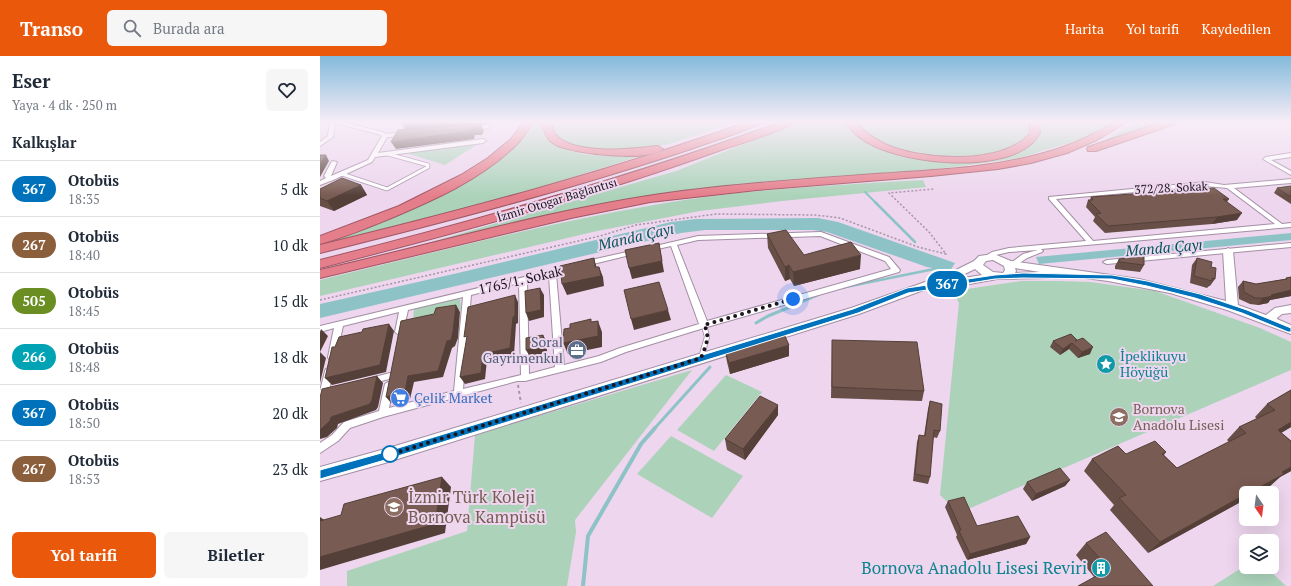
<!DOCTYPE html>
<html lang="tr">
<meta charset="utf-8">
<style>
:root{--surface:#fff;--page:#f6f6f7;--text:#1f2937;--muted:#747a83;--line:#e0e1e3;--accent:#ea580c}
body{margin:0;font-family:"PT Serif",serif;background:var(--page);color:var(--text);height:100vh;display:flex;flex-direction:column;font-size:15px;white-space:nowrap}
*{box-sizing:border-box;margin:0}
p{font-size:13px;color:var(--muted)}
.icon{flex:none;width:22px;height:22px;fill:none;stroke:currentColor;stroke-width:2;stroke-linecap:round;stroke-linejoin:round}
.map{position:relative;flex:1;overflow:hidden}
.sheet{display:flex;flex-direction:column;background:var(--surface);width:320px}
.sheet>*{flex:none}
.badge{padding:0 8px;border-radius:13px;font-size:14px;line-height:26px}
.needle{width:26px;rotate:166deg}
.controls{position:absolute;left:919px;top:430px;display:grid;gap:8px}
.controls a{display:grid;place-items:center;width:40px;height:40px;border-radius:6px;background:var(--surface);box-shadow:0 4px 16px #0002;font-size:20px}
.you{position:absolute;width:20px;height:20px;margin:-10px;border:3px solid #fff;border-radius:50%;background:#1a73e8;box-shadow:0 0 0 6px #1a73e833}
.map>.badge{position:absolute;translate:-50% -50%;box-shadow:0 0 0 2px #fff}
h2{padding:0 12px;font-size:15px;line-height:36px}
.round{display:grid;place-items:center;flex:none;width:42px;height:42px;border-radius:6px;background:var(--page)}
.headline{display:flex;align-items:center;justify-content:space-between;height:68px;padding:0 12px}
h1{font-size:19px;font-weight:800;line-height:30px}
.button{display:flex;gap:8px;margin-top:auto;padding:8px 12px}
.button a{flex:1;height:46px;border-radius:6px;background:var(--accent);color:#fff;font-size:16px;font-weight:800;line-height:46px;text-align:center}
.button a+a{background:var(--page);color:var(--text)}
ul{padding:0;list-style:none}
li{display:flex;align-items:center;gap:12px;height:56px;padding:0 12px;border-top:1px solid var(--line)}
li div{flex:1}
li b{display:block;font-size:15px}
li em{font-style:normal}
li .badge{min-width:44px;font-weight:700;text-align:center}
header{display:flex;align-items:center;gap:24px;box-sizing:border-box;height:56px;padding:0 20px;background:var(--accent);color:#fff}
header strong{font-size:19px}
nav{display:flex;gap:22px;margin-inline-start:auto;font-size:14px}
.search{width:280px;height:36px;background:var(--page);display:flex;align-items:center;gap:10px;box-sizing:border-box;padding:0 14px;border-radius:6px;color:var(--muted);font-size:15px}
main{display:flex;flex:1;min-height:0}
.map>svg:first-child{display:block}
</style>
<header>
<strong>Transo</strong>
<div class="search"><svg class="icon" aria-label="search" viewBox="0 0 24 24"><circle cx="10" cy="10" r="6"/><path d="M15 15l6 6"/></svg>Burada ara</div>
<nav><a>Harita</a><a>Yol tarifi</a><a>Kaydedilen</a></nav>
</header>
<main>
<section class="sheet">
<div class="headline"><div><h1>Eser</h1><p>Yaya · 4 dk · 250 m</p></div><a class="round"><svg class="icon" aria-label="heart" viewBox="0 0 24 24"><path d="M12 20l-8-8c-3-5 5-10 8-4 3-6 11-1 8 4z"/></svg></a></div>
<h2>Kalkışlar</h2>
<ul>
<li><span class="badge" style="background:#0072bc;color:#fff">367</span><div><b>Otobüs</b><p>18:35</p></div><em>5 dk</em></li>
<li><span class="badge" style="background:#8b5e3c;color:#fff">267</span><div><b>Otobüs</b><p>18:40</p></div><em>10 dk</em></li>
<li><span class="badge" style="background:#6b8e23;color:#fff">505</span><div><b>Otobüs</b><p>18:45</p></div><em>15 dk</em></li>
<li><span class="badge" style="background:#00a3b4;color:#fff">266</span><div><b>Otobüs</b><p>18:48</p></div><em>18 dk</em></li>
<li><span class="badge" style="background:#0072bc;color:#fff">367</span><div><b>Otobüs</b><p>18:50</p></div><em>20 dk</em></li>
<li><span class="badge" style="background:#8b5e3c;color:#fff">267</span><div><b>Otobüs</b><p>18:53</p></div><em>23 dk</em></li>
</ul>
<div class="button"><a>Yol tarifi</a><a>Biletler</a></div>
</section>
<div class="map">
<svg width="971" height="530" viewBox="0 0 971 530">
<rect width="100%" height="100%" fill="#edd6ee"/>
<g fill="#acd3ba">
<path d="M215 66H222L221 69 224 79C230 84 237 90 244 93 271 103 302 99 330 97L182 143 0 190V188C64 166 139 139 190 93 199 86 209 77 215 66Z"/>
<path d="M231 66H417L349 88 319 94H272L255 90 237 81 231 73Z"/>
<path d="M478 66H528L532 75 546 84 562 92 623 105 689 99 705 92 712 86 718 66H794L772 80 699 102 635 111 394 132 74 197 356 115Z"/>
<path d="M537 66H708C711 74 708 79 702 85 670 111 558 102 537 66Z"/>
<path d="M813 66H845L781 87 811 69Z"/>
<path d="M161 86 125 109 86 97Z"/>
<path d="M603 124 606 131 462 145 380 155 277 175 0 240V224C113 197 225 167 340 148 427 133 515 129 603 124Z"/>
<path d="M701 225H738L770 226 835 235 940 272 971 286V314L639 457 620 439 639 247 633 235Z"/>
<path d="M140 241 141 254 93 264 94 252Z"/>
<path d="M372 314 255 464 256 476 247 530H27V515L147 475 155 379Z"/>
<path d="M406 319 442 336 394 395 357 374Z"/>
<path d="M351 380 423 420 392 462 317 418Z"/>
<path d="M926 509V511H946L966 530H893Z"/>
</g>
<g fill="#8dc3c7">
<path d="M498 162 518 166 635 207 630 215 607 211 507 176 493 174H385L361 177 0 262V248L138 217 351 166 376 163Z"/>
<path d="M971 177V184L719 208 716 201Z"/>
</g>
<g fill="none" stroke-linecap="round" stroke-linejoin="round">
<path stroke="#8dc3c7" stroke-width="2" d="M545 136 556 147"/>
<g stroke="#8dc3c7" stroke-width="2.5">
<path d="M555 146 595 186"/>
<path d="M521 232 619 212"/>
<path d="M477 248 498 239"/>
</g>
<g stroke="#8dc3c7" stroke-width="3">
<path d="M436 267 448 260 480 247"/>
<path d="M334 373 390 311"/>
</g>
<path stroke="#8dc3c7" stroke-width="4" d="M263 530 268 480 321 388 335 372"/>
<g stroke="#a38ea4" stroke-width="4.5">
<path id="lane-far1" d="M22 118 67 133 108 111V109L68 98"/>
</g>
<g stroke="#a38ea4" stroke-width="6">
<path id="lane" d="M381 302 387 281 384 269"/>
</g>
<g stroke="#a38ea4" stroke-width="2">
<g id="street">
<path d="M10 66H24L62 76 66 78 86 76 89 78 86 80 67 81 58 97 163 83 166 85 163 87 55 101 52 106 13 124 0 129V125L6 122 4 120 12 105 17 106 11 120 48 104 62 80 58 78 15 67 13 81 0 90V86L8 80Z"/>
<path d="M167 69 169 70V72L151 74 148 72 151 70Z"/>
<path d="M971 97V101L951 104 971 115V119L943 103 946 101Z"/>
<path d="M971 123V127L914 132 962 168 971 167V171L721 193 723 195 722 196 707 202 691 213 687 211 688 209 703 198 718 194 689 196 676 199 668 203 664 201 672 196 689 192 766 185 729 143V141L885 126 904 129ZM885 130 907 132 955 168 773 185 736 143Z"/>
<path d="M501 176 569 201 580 214 579 216 387 271 306 296 281 306 205 325H197L63 361 30 372 18 385 0 397V387L12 379 24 366 59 355 65 328 68 326 71 328 73 330 69 352 134 335 143 241 88 254 83 276 79 279 75 276 79 256 23 270 16 301 15 303H9L8 301 14 272 0 276V270L250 210 254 212 253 214 236 218 244 309 279 300 300 292 379 268 351 190 329 195 327 194 326 193 327 192 378 180ZM500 180 565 205 571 213 387 265 357 189 378 184ZM229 220 235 311 209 318 207 225ZM199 227 201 319 143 333 151 239Z"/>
<path d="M971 187V191L787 208 783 206 787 204Z"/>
<path d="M316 194 319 196 318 197 265 210 261 208 262 206Z"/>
<path d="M9 312 12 313 13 315 5 355 3 358 0 359V335L5 315 6 313Z"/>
<path d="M70 317 73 318 74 320 73 322 50 328 47 327 46 325 47 323Z"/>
</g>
</g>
<g stroke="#a38ea4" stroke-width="2">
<path id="secondary" d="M908 192 913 195 918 249 946 259 955 252 971 249V257L962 258 957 262V263L971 269V278L907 254 850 237 788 225 729 217 730 219 729 221 725 222 677 223 622 233 617 229 539 258 65 407 0 425V411L65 393 531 252 628 218 654 205 659 200 674 198 691 205 819 223 906 245 903 195ZM673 204 684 210 685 214 683 217 673 216 663 209 666 205ZM695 212 720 216 695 217 696 215ZM655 213 662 219 632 224Z"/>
</g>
<g stroke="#9f5965" stroke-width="2">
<g id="highway">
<path d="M204 66H213C208 73 203 82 197 88 162 123 114 144 69 163 47 172 23 182 0 188V180L79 150 141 119 168 102 191 83Z"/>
<path d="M221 66H231C232 70 232 75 235 78 253 100 312 93 338 90L343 93C332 106 251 98 236 89 227 84 224 76 221 66Z"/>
<path d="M427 66H441C435 73 383 88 371 93 249 134 125 166 0 197V189C144 154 287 116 427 66Z"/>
<path d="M461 66H474C467 73 417 89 404 93 272 141 136 177 0 212V204C156 165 310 121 461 66Z"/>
<path d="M526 66H535C544 76 553 82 565 88 599 104 684 110 710 77L709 66H719L720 77C717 81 714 86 710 89 675 118 575 108 540 82 535 78 529 71 526 66Z"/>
<path d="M796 66H807L777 84 747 97 711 107 678 113 611 120 437 134 330 146 251 162 0 222V214C118 187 235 152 355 136 421 127 488 123 555 118 616 114 681 112 740 92 760 85 778 76 796 66Z"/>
<path d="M842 66H856L855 68 776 95H768L767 93 768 91Z"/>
</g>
</g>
<path stroke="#a694a7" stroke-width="1.5" stroke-dasharray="2 2" stroke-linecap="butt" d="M0 244 280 180 316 169 396 158 495 159 520 162 598 191 626 198 609 176 569 137 614 133"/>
<path stroke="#a694a7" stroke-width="2" stroke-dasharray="3 3" stroke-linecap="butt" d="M198 329 201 347"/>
<use href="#lane-far1" stroke="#fff" stroke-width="3"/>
<use href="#lane" stroke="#fff" stroke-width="4.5"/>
<use href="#street" fill="#fff" fill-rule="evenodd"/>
<use href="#secondary" fill="#fff" fill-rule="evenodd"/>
<use href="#highway" fill="#e57e8b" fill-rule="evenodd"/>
</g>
<g fill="#674e47">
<path d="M41 129 47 139 14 155 0 150V133Z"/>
<path d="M971 130V148L954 137 957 132Z"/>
<path d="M771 141 909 143 907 146 917 164 892 168 785 177 773 165 775 161 766 151 768 144H770Z"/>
<path d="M447 178 484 199 540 213 474 230 470 223 465 225 448 192Z"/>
<path d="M877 202 891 211 895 223 890 230H889L887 232 870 227 872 209Z"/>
<path d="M799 203 824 209 820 216 795 213V210Z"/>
<path d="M971 221V240L950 244 948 247 938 249 930 248 919 243 918 231 923 225 936 228 965 223 966 222Z"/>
<path d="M751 278 770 298 758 302 749 293 740 299 730 291 733 285Z"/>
<path d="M512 284 604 335 602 345 511 342Z"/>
<path d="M405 295 469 300 410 318 407 306Z"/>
<path d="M971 334V371L961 377 971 385V415L960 421 950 430 926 437V443L828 497 790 454 794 449 764 415 772 403 806 398 846 396 844 399 857 412 909 386 907 384 919 371 937 363 935 361 947 348Z"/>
<path d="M610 345 620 375 617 382 613 381 610 421 608 428 593 425 597 386 599 379 604 380 608 353Z"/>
<path d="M458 359 425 404 407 394 405 383Z"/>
<path d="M750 424 745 430 712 445 703 433 707 426Z"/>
<path d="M628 445 657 470 710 481 706 488 647 504 636 481 637 479 625 451Z"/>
<path d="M766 487 833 530 774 521 756 499Z"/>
</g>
<g fill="#544039">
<path d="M106 66H166V68H161L164 75 162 79H155L154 83 76 93 71 86 86 75 82 68Z"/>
<path d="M6 99 9 105 0 121V108Z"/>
<path d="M41 129 47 139 14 155 7 145Z"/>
<path d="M922 157 917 164 892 168 897 161Z"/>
<path d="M339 187 344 216 312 223 309 212Z"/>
<path d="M541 199 540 213 474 230 473 216Z"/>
<path d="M274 202 277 213 279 211 283 221 284 230 247 239 242 228 275 211Z"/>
<path d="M469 209 470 223 465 225V211Z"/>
<path d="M220 232 224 239V261L209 265 206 257Z"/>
<path d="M971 234V240L950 244 948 247 938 249 943 242 951 239Z"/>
<path d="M195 239 198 246V267L196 268 194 299 167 304 165 323 145 328 140 321 163 298Z"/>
<path d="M136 249 140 256 138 282 135 290 132 292 123 321 94 326 90 343 71 347 66 341 88 320Z"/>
<path d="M348 254 351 264 314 274 311 263Z"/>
<path d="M278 265 282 276V291L248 298 243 287Z"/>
<path d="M69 268 74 275 66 316 12 329 5 322Z"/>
<path d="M1 273 8 280 0 296 6 302 0 327V276Z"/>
<path d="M223 279 227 286V297L210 301 206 294Z"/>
<path d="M752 287 749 293 740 299 743 293Z"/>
<path d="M469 289V300L410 318 409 307Z"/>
<path d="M773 291 770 298 758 302 762 296Z"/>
<path d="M57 320 63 327 58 351 56 354 18 368 17 372 7 381 0 383V374L11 361Z"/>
<path d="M458 349V359L425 404 423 393Z"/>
<path d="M971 366V371L944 387 958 374Z"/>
<path d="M971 411V415L960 421 950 430 937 437H929L962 416Z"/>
<path d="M122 421 131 431 125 477 0 514V501Z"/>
<path d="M750 424 745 430 712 445 716 438Z"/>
<path d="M926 438V443L828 497 840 486Z"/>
<path d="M0 461 10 468 0 470Z"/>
<path d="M710 481 706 488 647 504 650 498Z"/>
</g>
<g fill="#785b52" stroke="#544039">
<path d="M83 66H106L82 68Z"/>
<path d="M160 68 159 71 152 72 151 75 71 86 78 74Z"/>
<path d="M0 99H6L0 108Z"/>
<path d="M22 122 41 129 7 145 0 142V133Z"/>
<path d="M971 130V141L957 132Z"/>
<path d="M894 132 909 143H903L922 157 897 161 788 170 776 158 781 157 768 144H773L771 141Z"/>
<path d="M466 174 484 199 531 186 541 199 473 216 469 209 465 211 447 178Z"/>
<path d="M339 187 342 205 309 212 305 194Z"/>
<path d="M824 200V209L799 206V203Z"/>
<path d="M274 202 275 211H279L281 220 242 228 240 210Z"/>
<path d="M877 202 892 206 891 211 896 212 895 223 892 222V225L874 220Z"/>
<path d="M971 221V234L951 239 953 240 943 242H935L924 236 923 225 936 228 967 223 966 222Z"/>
<path d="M339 226 348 254 311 263 304 234Z"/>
<path d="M220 232 221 254 206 257 205 235Z"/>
<path d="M195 239V260L193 261 190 292 163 298 161 317 140 321 147 280 144 281 148 251Z"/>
<path d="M136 249 133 276 131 284 127 285 118 315 88 320 85 336 66 341 81 265 114 258 116 252Z"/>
<path d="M271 263V266L278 265V280L243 287 244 273 250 272V268Z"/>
<path d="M69 268 60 309 5 322 12 291H15L19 281 42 276 43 273Z"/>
<path d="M464 278 469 289 409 307 405 295Z"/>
<path d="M751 278 757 284 755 285 763 282 773 291 762 296 752 287 743 293 733 285Z"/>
<path d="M223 279V290L206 294V282Z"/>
<path d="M512 284 597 286 604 335 512 331Z"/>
<path d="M57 320 52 344 50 348 11 361 10 365 0 374V342L2 333Z"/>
<path d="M971 334V366L958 374 971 385V411L962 416 964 418 929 437H926V438L840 486 799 442 806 439 772 403 798 390 806 398 835 385 846 396 842 398 857 412 926 377 919 371 955 354 947 348Z"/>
<path d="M440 340 458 349 423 393 405 383Z"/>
<path d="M610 345 622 348 620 375 614 374 610 421 595 418 599 379 605 380Z"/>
<path d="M740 412 750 424 716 438 707 426Z"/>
<path d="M122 421 115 468 0 501V465L21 459 24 448Z"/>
<path d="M644 441 657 470 698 460 710 481 650 498 639 475 641 474 628 445Z"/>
<path d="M786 476 833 530H758L789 513 766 487Z"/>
</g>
<linearGradient id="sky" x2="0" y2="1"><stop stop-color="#83badb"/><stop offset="0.47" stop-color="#f7edf7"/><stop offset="1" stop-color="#f7edf7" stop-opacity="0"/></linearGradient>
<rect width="971" height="140" fill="url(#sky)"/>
<path fill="#0072bc" stroke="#fff" d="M703 217 792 219 827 225 880 238 927 254 971 272V276H968L922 257 875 242 827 230 792 223 703 222 675 223 588 237 538 257 65 404 0 423V414L65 396 533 253 587 232 675 219Z"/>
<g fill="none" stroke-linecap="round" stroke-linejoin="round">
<path stroke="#1d151e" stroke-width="4" stroke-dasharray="0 7.2" d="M70 398 65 400 381 302C385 291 391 281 384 269L473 243"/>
</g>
<defs>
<g id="office-disc" transform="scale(1)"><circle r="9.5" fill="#5c6f8a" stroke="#edd6ee"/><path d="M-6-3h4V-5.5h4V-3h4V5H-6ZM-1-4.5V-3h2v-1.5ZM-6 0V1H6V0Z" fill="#fff"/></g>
<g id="sight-disc" transform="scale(1)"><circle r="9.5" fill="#0f9aa8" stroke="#edd6ee"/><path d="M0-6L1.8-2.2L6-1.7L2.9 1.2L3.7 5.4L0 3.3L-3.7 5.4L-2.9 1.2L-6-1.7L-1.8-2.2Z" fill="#fff"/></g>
<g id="supermarket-disc" transform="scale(1)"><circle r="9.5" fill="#3f7fe0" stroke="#edd6ee"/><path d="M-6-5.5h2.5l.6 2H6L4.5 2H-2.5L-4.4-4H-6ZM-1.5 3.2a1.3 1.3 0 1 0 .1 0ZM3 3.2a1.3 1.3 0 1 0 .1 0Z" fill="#fff"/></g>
<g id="school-disc" transform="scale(1)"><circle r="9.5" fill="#8d6e63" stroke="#edd6ee"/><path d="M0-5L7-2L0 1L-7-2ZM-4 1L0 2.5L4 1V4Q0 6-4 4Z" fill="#fff"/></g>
<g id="building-disc" transform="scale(1)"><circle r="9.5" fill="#0f9aa8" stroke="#edd6ee"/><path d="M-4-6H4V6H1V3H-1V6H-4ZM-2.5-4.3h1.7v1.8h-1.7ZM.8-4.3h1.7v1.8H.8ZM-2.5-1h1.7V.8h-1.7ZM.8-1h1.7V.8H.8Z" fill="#fff"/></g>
</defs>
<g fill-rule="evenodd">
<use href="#office-disc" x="257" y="294"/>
<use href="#sight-disc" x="786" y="308"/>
<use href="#supermarket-disc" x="80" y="342"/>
<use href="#school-disc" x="799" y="361"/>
<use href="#school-disc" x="74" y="451"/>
<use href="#building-disc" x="781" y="512"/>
</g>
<circle fill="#fff" stroke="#0072bc" stroke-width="2" cx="70" cy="398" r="8"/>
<g text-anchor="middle" stroke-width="4" stroke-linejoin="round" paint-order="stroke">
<g font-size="12" fill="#1d151e" stroke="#edd6ee">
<text transform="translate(851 132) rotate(-3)" y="4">372/28. Sokak</text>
<text transform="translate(237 144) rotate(-17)" y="4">İzmir Otogar Bağlantısı</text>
</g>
<g font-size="14" fill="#1d151e" stroke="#edd6ee">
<text transform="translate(200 224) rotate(-13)" y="5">1765/1. Sokak</text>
</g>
<g font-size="14" fill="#4e5e75" stroke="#edd6ee" text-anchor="end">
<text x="243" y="291">Soral<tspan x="243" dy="16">Gayrimenkul</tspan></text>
</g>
<g font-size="14" fill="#0d838f" stroke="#edd6ee" text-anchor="start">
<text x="800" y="305">İpeklikuyu<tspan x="800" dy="16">Höyüğü</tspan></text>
</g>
<g font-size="14" fill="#366cbe" stroke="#edd6ee" text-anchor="start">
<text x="94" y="347">Çelik Market</text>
</g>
<g font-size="14" fill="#785e54" stroke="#edd6ee" text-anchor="start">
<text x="813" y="358">Bornova<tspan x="813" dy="16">Anadolu Lisesi</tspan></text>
</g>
<g font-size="15" font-style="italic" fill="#005359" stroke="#edd6ee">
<text transform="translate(316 181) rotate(-13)" y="5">Manda Çayı</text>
<text transform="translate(844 192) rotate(-5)" y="5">Manda Çayı</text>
</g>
<g font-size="17" fill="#785e54" stroke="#edd6ee" text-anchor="start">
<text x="88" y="447">İzmir Türk Koleji<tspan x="88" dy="20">Bornova Kampüsü</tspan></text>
</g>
<g font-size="17" fill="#0d838f" stroke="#edd6ee" text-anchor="end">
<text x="767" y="518">Bornova Anadolu Lisesi Reviri</text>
</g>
</g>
</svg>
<div class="controls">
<a><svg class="needle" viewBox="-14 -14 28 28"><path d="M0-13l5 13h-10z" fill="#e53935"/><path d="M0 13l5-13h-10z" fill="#747a83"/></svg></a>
<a><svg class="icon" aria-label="layers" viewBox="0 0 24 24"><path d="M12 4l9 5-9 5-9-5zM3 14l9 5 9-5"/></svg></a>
</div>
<div class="you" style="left:473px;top:243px"></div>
<b class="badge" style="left:627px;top:228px;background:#0072bc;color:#fff">367</b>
</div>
</main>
